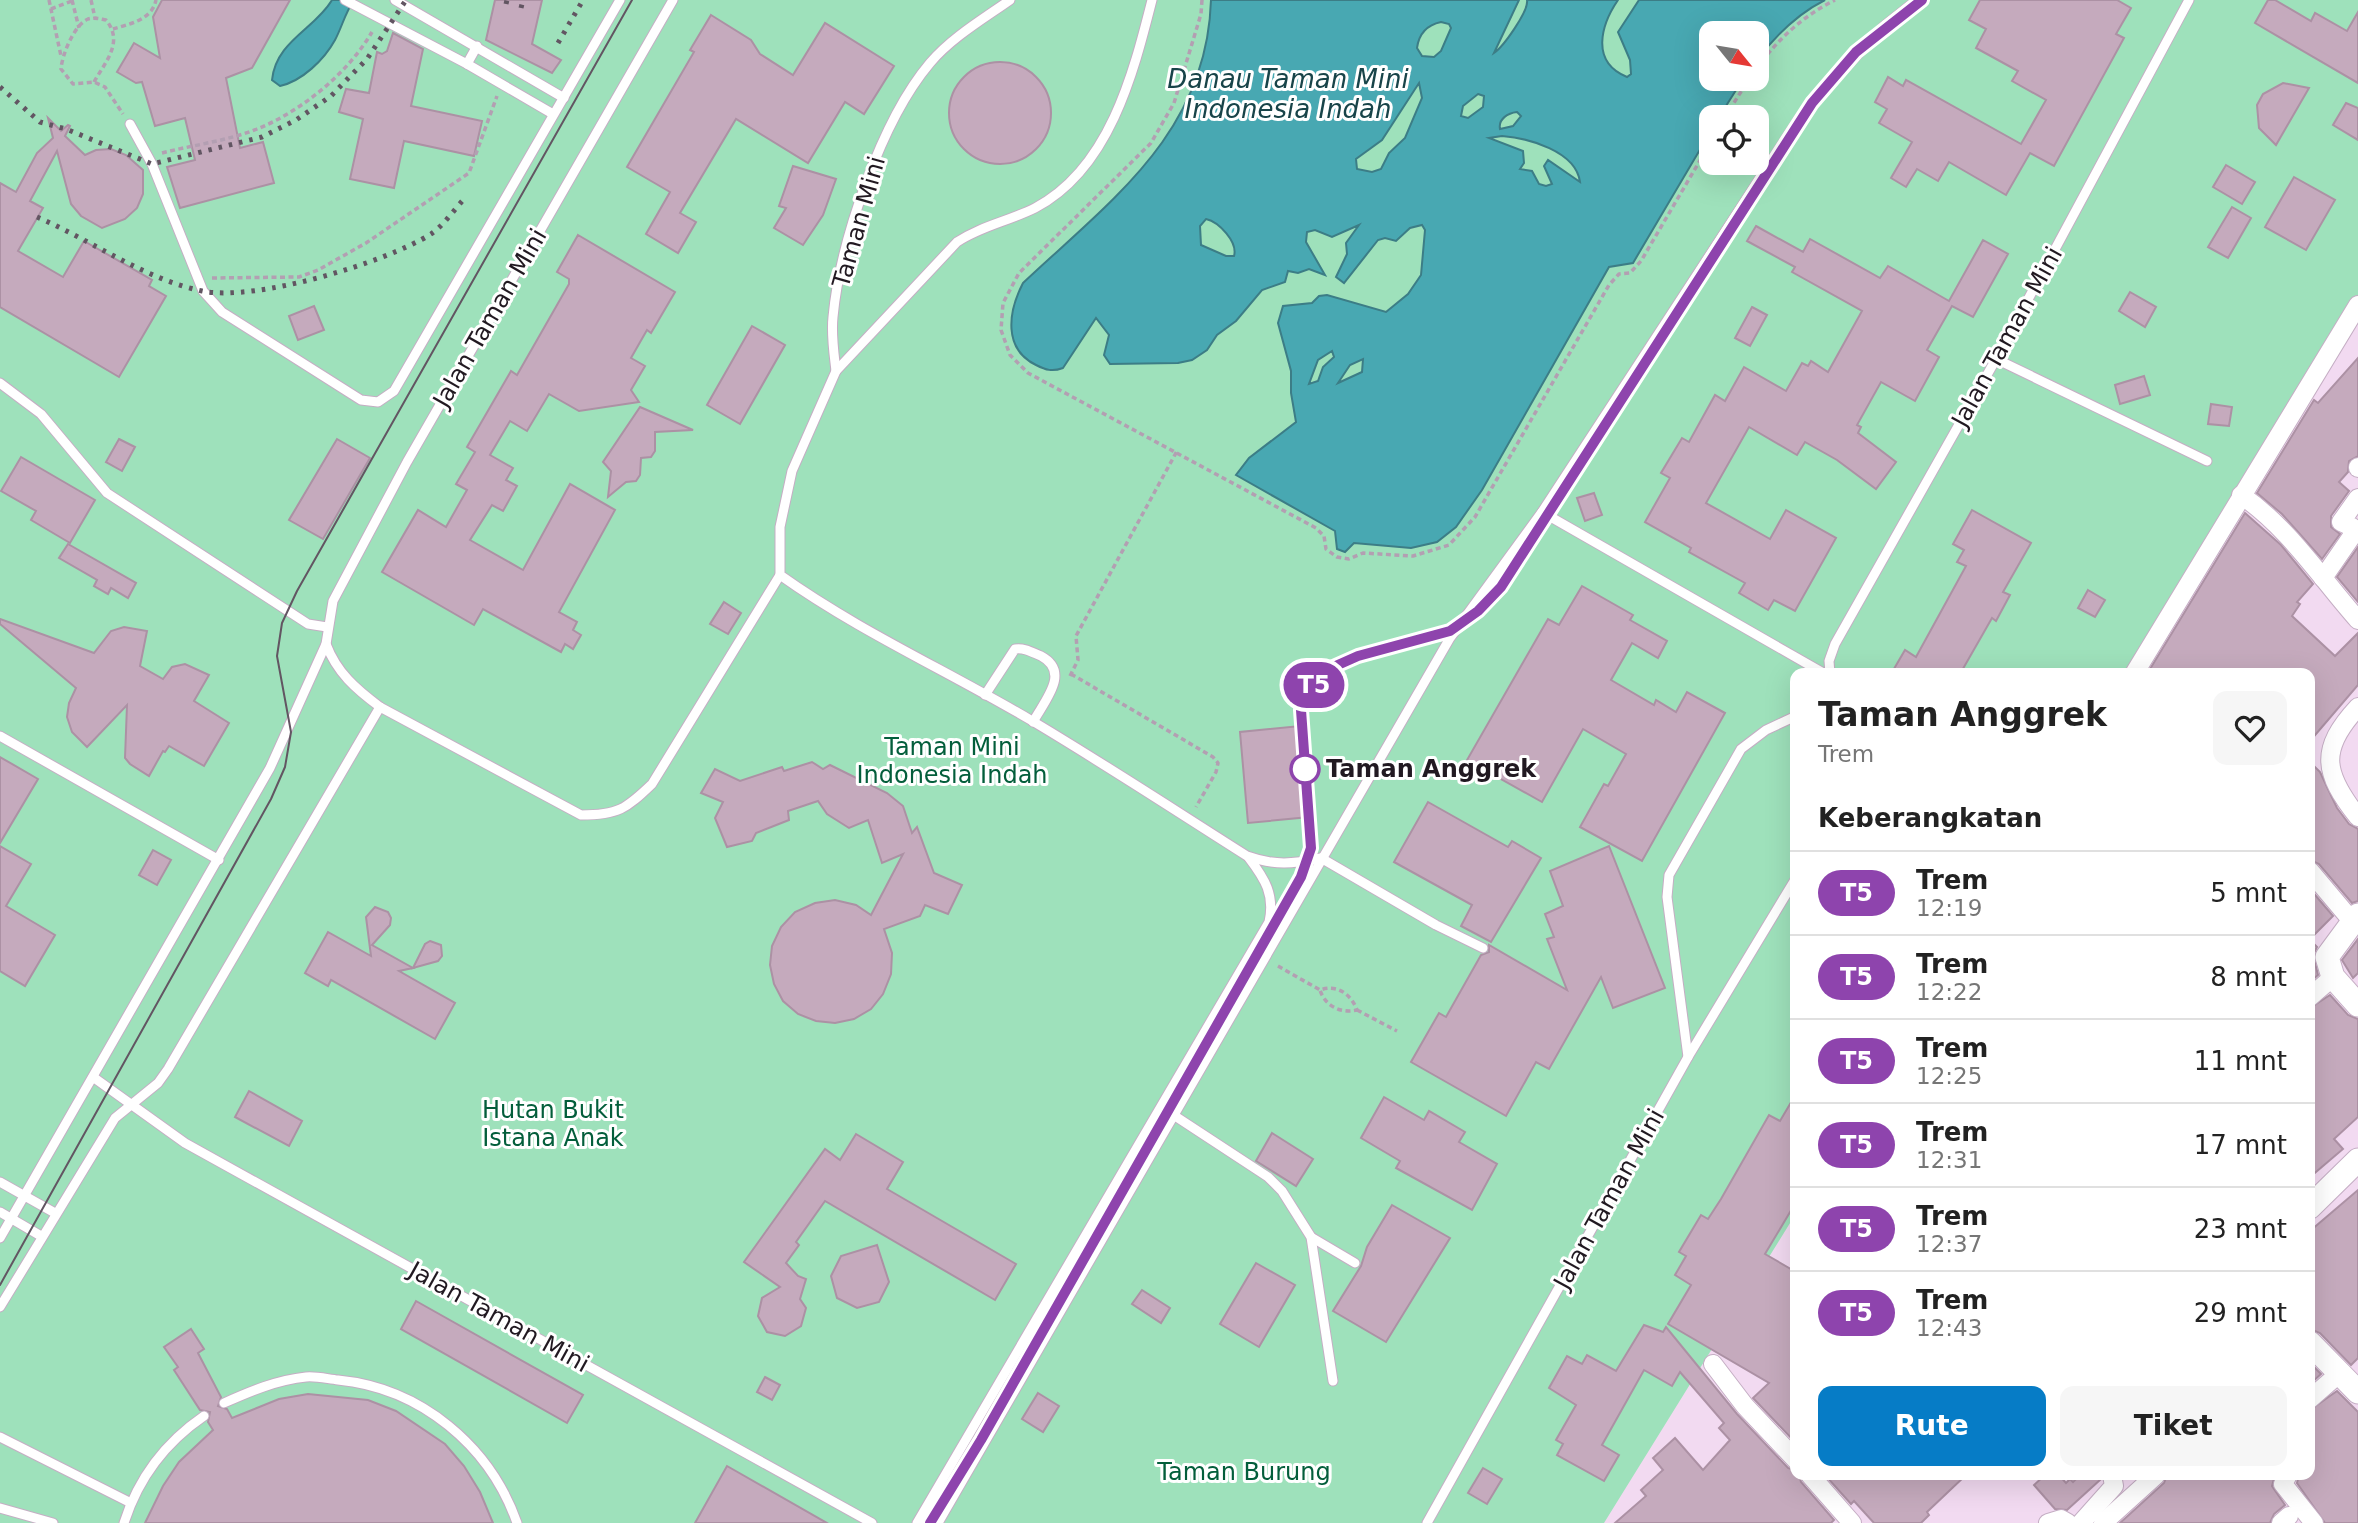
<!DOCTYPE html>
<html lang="id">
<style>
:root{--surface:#fff;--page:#f6f6f6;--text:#222;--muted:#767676;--line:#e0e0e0;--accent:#067cc6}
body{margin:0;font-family:"DejaVu Sans",sans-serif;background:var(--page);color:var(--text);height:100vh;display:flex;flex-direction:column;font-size:26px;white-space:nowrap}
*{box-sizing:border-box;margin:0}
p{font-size:23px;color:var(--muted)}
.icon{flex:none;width:38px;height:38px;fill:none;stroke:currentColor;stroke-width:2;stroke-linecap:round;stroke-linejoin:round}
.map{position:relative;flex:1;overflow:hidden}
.details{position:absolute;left:1790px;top:668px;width:525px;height:812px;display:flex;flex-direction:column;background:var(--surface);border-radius:14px;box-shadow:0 7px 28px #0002}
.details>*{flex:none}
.badge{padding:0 14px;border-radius:23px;font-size:24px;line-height:46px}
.needle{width:46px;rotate:120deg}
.buttons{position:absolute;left:1699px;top:21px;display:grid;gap:14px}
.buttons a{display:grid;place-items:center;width:70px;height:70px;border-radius:14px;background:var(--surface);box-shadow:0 7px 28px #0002;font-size:35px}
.map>.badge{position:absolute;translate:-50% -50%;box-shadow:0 0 0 4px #fff}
h2{padding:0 28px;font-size:26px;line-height:63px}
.round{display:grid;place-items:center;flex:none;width:74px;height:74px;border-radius:14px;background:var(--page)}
.head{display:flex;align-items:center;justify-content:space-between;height:119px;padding:0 28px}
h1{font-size:33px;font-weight:700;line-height:52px}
.action{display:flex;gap:14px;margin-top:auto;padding:14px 28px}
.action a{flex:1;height:80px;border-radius:14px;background:var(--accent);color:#fff;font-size:28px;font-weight:700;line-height:80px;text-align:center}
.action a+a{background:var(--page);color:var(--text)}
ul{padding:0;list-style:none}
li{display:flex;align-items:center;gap:21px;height:84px;padding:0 28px;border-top:2px solid var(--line)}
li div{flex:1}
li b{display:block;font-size:26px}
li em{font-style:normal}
li .badge{min-width:77px;font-weight:700;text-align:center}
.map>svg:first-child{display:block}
</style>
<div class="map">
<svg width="2358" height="1523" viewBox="0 0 2358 1523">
<rect width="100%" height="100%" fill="#f2daf1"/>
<path fill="#9ee1bb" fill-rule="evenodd" d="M0 0H2358V302L2129 674H1796L1795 1215 1604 1523H0ZM1712 33H1757V79H1712ZM1712 117H1757V163H1712Z"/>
<g fill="#48a8b2" stroke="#3c7d86" stroke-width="2" fill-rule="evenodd">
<path d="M332 0H354C345 13 342 27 335 40 324 60 302 81 280 86L272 80C276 41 315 29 332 0Z"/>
<path d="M1211 0H1519L1494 53C1503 47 1529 11 1527 0H1618C1601 25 1590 62 1627 77L1631 74 1630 60 1618 32 1639 0H1825C1797 14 1776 35 1757 60V33H1712V79H1743L1719 117H1712L1711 131 1633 263 1609 267 1482 490 1456 527 1437 542 1411 548 1354 543 1345 552 1337 549 1335 531 1236 475 1249 458 1296 422 1291 393V371L1278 323 1283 306 1312 303 1319 296 1327 295 1386 312 1408 294 1421 275 1425 230 1422 225 1410 228 1396 241 1385 238 1378 240 1344 283 1336 277 1347 254 1346 243 1359 225 1332 237 1315 230 1307 232 1306 242 1325 275 1309 269 1298 273 1288 271 1285 282 1262 290 1236 321 1217 335 1207 350 1192 360 1178 363 1110 364 1104 355 1109 335 1096 318 1063 368C1052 372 1046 370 1036 365 1003 349 1008 312 1023 283 1111 200 1207 133 1211 0ZM1441 22 1449 24 1451 28 1441 51 1434 57 1422 56 1417 48C1419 33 1427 25 1441 22ZM1419 83 1422 98 1405 138 1389 153 1381 169 1372 172 1357 169 1356 159 1382 140ZM1478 94 1484 96 1483 107 1468 118 1461 116 1463 106ZM1517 112 1521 116 1513 126 1500 129C1498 119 1508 113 1517 112ZM1502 136C1528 138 1576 151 1580 182L1548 160 1544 166 1552 184 1546 186 1539 184 1532 171 1520 169 1524 163 1523 151 1489 138ZM1206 219C1219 222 1238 242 1234 256H1226L1201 245 1200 226ZM1332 351 1334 357 1323 367 1318 381 1309 384 1318 360ZM1363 359 1362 372 1338 383 1350 365Z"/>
</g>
<g fill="#c5aabd" stroke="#ac91a4" stroke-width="2">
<path d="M162 0H290L252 68 226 78 240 148 263 142 274 183 180 208 167 167 195 160 185 118 155 126 142 82 136 83 117 72 134 43 160 58 153 17Z"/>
<path d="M495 0H542L532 44 561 60 552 73 486 40Z"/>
<path d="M1980 0H2117L2131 8 2116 34 2124 38 2054 166 2030 153 2006 195 1949 162 1938 181 1917 169 1906 187 1891 178 1912 142 1879 123 1887 109 1875 102 1888 77 1903 86 1906 80 2021 144 2046 100 2012 81 2018 71 1976 48 1986 29 1969 20Z"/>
<path d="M2268 0H2275L2311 21 2315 13 2347 31 2358 12V83L2255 23Z"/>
<path d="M711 15 751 40 760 54 793 75 825 23 894 66 864 114 845 102 808 163 736 119 680 213 696 222 678 253 646 234 670 192 627 167 694 52 690 50Z"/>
<path d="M393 33 423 49 411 106 482 121 474 156 404 141 394 188 350 179 363 119 339 112 346 89 369 93 377 52 382 54 387 51Z"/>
<circle cx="1000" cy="113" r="51"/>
<path d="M2283 83 2309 88 2276 145 2259 128 2257 105 2263 94Z"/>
<path d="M2346 103 2358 108V140L2333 125Z"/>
<path d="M48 118 61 131 68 125 70 126 65 136 85 155 96 150 111 149 126 155 143 170V194L137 208 125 219 102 228 81 216 71 204 57 151 30 201 43 208 18 251 63 277 84 241 152 280 149 286 166 296 119 377 0 307V183L16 192 37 153 53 138Z"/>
<path d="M2226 165 2255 182 2242 204 2213 187Z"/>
<path d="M793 166 836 179 823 215 803 245 774 228 786 208 779 206Z"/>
<path d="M2294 177 2335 200 2306 250 2265 227Z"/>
<path d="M2232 207 2251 218 2228 258 2208 247Z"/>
<path d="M1756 226 1803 252 1810 239 1880 278 1888 266 1949 301 1983 240 2008 254 1973 317 1952 306 1927 350 1939 357 1915 401 1881 382 1857 425 1861 427 1858 433 1896 462 1876 489 1837 460 1805 442 1797 455 1749 427 1706 503 1770 539 1786 510 1836 538 1795 611 1774 600 1768 610 1739 593 1745 583 1689 552 1691 548 1645 522 1670 478 1661 473 1682 438 1689 442 1715 395 1725 401 1744 367 1786 391 1802 363 1808 366 1811 361 1828 372 1862 311 1792 272 1795 267 1747 241Z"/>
<path d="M578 235 675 292 651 333 647 330 631 358 645 366 631 390 639 402 579 411 549 394 527 431 510 421 490 455 513 468 506 480 517 486 503 511 492 505 470 540 523 570 570 484 615 510 559 612 577 622 573 630 581 635 573 649 565 644 561 652 483 609 474 625 382 572 418 510 446 527 467 490 456 484 475 452 467 447 511 371 517 375 569 284V279L557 272Z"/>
<path d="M2130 292 2156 307 2145 327 2119 311Z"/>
<path d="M314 306 324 330 298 340 289 316Z"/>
<path d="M1752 307 1767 315 1750 346 1735 338Z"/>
<path d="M752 326 785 345 740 424 707 405Z"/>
<path d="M2358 358V456L2349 461 2348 472 2339 482 2349 491 2331 516V527L2340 534 2322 559 2282 514 2257 493 2314 400 2318 403Z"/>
<path d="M2144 376 2150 395 2120 404 2115 385Z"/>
<path d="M2211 404 2232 407 2229 426 2208 424Z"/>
<path d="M640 407 693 430 655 432V451L651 457 641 458 640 475 636 481 626 482 608 497 611 471 603 462Z"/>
<path d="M119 439 135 447 122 471 106 462Z"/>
<path d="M337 439 370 458 323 539 289 520Z"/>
<path d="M21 457 95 500 70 543 31 520 36 511 1 491Z"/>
<path d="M1594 493 1602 515 1585 521 1577 498Z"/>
<path d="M1972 510 2031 543 2003 592 2010 595 1996 621 1992 618 1960 674H1891L1905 650 1916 657 1966 566 1957 562 1964 550 1953 544Z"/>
<path d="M2245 513 2281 545 2313 584 2297 602 2300 604 2292 616 2335 656 2358 633V685L2310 741V674H2147Z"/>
<path d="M68 544 136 583 128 598 111 588 108 594 94 586 97 580 59 558Z"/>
<path d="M2358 547V602L2337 577Z"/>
<path d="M1582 586 1633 615 1630 620 1667 641 1658 658 1632 643 1611 680 1654 705 1656 700 1676 712 1687 692 1725 713 1642 861 1580 827 1604 784 1608 786 1626 754 1583 729 1542 802 1467 760 1548 619 1559 625Z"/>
<path d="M2088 590 2105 600 2095 617 2078 608Z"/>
<path d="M724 602 741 613 728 634 710 624Z"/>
<path d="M0 619 94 653 111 631 124 627 147 631 140 666 163 679 172 667 185 664 209 675 194 701 229 723 204 766 169 746 165 752 163 751 149 776 130 764 125 758 127 705 87 747 72 732 67 717 69 703 76 688 0 624Z"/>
<path d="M1300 726 1309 817 1248 823 1240 732Z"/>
<path d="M0 757 38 779 0 843Z"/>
<path d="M812 762 823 769 830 765 887 793 903 806 912 833 917 827 934 873 962 885 948 914 925 905 920 916 884 929 892 953 891 974 883 994 871 1009 854 1019 835 1023 816 1021 798 1014 783 1001 774 984 770 965 772 946 781 927 795 912 815 903 835 900 856 905 871 915 903 854 882 863 868 820 849 828 827 814 818 801 788 811 789 820 756 833 752 841 727 847 715 818 723 802 701 793 715 769 740 781 782 767 784 771Z"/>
<path d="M2310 762 2320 772 2337 808 2349 824 2358 829V901L2352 903 2319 864 2310 860Z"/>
<path d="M1428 802 1508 847 1512 841 1541 858 1491 942 1461 926 1472 905 1394 862Z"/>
<path d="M0 846 31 864 6 906 55 935 25 986 0 971Z"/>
<path d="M1609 846 1665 988 1613 1008 1601 977 1549 1069 1536 1062 1506 1116 1411 1062 1439 1013 1446 1017 1481 955 1489 952V945L1567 990 1547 939 1554 937 1545 914 1563 906 1550 871Z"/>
<path d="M153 850 171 860 157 885 139 875Z"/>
<path d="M2310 889 2333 916 2310 939Z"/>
<path d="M375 907 388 912 391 918 390 925 372 945 413 968 399 971 455 1003 435 1039 331 980 328 986 305 973 328 932 371 956 366 917Z"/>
<path d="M2358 939V973L2353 978 2342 960Z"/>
<path d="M2310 940 2317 947 2313 955 2318 975 2310 982Z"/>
<path d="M430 941 441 945 442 956 438 961 413 968 425 944Z"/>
<path d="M2330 995 2348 1015 2358 1019V1117L2334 1139 2343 1149 2310 1177V1008Z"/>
<path d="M249 1091 302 1121 289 1146 235 1117Z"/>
<path d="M1796 1094V1202L1765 1254 1796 1272V1443L1753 1398 1769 1383 1668 1324 1691 1285 1675 1275 1686 1256 1679 1252 1701 1215 1708 1219 1721 1199 1769 1115 1780 1121Z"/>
<path d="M1384 1097 1424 1120 1429 1111 1465 1132 1459 1142 1497 1164 1472 1210 1396 1168 1400 1161 1361 1138Z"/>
<path d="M1272 1133 1313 1159 1296 1186 1256 1161Z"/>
<path d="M856 1134 903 1162 887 1189 1016 1264 995 1300 825 1201 796 1242 799 1245 786 1263 798 1276 806 1279 800 1299 806 1308 801 1326 785 1336 767 1332 758 1316 762 1298 780 1287 744 1262 825 1149 840 1160Z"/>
<path d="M2358 1190V1358L2351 1365 2320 1333 2310 1329V1231Z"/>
<path d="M1392 1205 1450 1238 1386 1342 1333 1311 1361 1266 1367 1247Z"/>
<path d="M877 1245 889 1282 879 1302 857 1308 837 1298 831 1276 841 1256Z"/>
<path d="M1256 1263 1295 1285 1259 1347 1220 1324Z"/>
<path d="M1142 1290 1170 1308 1161 1323 1132 1304Z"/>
<path d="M416 1301 583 1395 567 1423 401 1329Z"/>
<path d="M1644 1325 1663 1332 1666 1327 1737 1414 1788 1468 1796 1471V1475H1799L1801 1482 1834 1520 1831 1523H1615L1646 1496 1641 1490 1663 1470 1653 1458 1675 1438 1703 1470 1730 1440 1719 1428 1724 1423 1680 1372 1672 1386 1644 1370 1602 1445 1619 1455 1604 1481 1557 1455 1563 1444 1556 1440 1576 1405 1549 1388 1567 1356 1582 1364 1587 1355 1616 1371Z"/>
<path d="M191 1329 204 1349 198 1353 221 1397 218 1406 227 1409 232 1418 279 1399 308 1394 368 1400 396 1411 445 1444 464 1466 480 1492 493 1523H145L163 1486 179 1462 213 1430 208 1422 210 1412 200 1410 174 1370 178 1367 164 1347Z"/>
<path d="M2310 1363 2321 1374 2310 1384Z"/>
<path d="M765 1377 780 1385 772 1400 757 1392Z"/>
<path d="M2337 1391 2358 1412V1523H2325L2297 1483 2299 1475H2310V1410Z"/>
<path d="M1038 1393 1059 1406 1043 1432 1022 1419Z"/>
<path d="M727 1466 827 1523H695Z"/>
<path d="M1483 1468 1502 1479 1487 1504 1468 1493Z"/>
<path d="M1825 1475H1966L1927 1512 1929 1515 1921 1523H1874L1854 1501 1851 1504Z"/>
<path d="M2045 1475H2059L2066 1483 2070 1479 2073 1482 2080 1475H2101V1479L2067 1510 2055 1509 2034 1485Z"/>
<path d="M2167 1475H2275L2272 1486 2285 1505 2274 1514 2270 1523H2120L2164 1483Z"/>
</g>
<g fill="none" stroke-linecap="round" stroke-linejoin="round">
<g stroke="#c5aec4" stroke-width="11">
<g id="service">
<path d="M345 0 467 64 553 114"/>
<path d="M395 0 564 98"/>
<path d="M1152 0C1133 75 1109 169 1035 208 1009 221 981 226 957 242L836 371 792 471 780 527V575C860 632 950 672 1034 722 1106 765 1176 811 1247 856 1275 866 1293 864 1321 858"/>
<path d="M467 64 477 46"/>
<path d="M130 124 152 164 203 291 222 312 361 400 378 402 394 391 620 0"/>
<path d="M1996 359 2207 461"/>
<path d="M836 371C834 353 831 335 833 317 840 242 881 121 930 63 951 38 983 19 1010 0"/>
<path d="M0 383 41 414 107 493 308 624 327 627"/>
<path d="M1542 512 1825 674"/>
<path d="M326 644C337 673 356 689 380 707L581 815C618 815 626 809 652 784L780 575"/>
<path d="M1830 674 1829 661 1835 644 1996 359 2189 0"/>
<path d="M985 695 1015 649C1026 648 1031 652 1041 656 1071 672 1045 700 1033 722"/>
<path d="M0 736 219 860"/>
<path d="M1321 858 1436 925 1483 948"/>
<path d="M1688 1057 1667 897 1669 875 1741 749 1766 730 1796 716"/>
<path d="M93 1077 185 1143 872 1523"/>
<path d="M1175 1116 1268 1177 1282 1191 1311 1237 1333 1381"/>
<path d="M0 1182 55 1213"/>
<path d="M0 1212 41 1236"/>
<path d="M1311 1237 1355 1263"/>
<path d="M0 1238 270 768 326 644 333 601 407 462 673 0"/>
<path d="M0 1307 115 1118 158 1083 168 1069 380 707"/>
<path d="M224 1403C251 1391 277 1380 306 1377 316 1376 328 1379 338 1380 421 1388 490 1446 517 1523"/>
<path d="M0 1437 131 1503"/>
<path d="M0 1508 53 1523"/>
<path d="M124 1523C138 1479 166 1442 204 1416"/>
<path d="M917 1523 1269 922C1275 895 1265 879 1249 858"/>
<path d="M938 1523 1450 638 1542 512 1800 117 1884 26 1917 0"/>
<path d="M1427 1523 1688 1057 1796 878"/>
</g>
</g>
<g stroke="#c5aec4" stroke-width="20">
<g id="minor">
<path d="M2358 467V468"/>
<path d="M2241 495C2289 528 2320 577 2358 620"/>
<path d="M2323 578 2354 533 2352 527 2341 522 2358 498"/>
<path d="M2134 674 2358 305"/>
<path d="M2358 707C2319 749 2323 773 2358 817"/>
<path d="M2310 871 2352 921"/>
<path d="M2310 997 2333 977"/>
<path d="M1713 1364 1745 1406 1796 1460"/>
<path d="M2310 1399 2341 1372"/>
<path d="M1810 1475 1852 1523"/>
<path d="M2288 1475 2283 1484 2314 1523"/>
<path d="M2048 1523 2061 1519 2068 1523"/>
<path d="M2081 1523 2114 1486 2112 1475"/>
<path d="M2103 1523 2156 1475"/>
<path d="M2281 1523 2289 1516"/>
</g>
</g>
<g stroke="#c5aec4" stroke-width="25">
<g id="tertiary">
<path d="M2358 915 2327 957 2333 977 2358 1005"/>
<path d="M2310 1207 2358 1160"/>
<path d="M2310 1343 2358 1392"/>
</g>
</g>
<g stroke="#b39fb2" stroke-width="3.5" stroke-dasharray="5 3.5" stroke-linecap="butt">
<path d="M49 0 61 56"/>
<path d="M72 0 79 28"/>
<path d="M91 0 95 18"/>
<path d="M1202 0 1201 14 1174 103 1151 143 1019 273 1003 303 1001 330 1010 355 1028 373 1316 528 1324 536 1326 549 1337 557 1349 559 1363 553 1413 556 1449 545 1475 517 1609 285 1619 274 1630 273 1641 261 1712 140"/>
<path d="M51 9 72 1"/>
<path d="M113 29C129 24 152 20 156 0"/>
<path d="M1757 68C1778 39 1803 16 1835 0"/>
<path d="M94 82C106 61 124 42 106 20 100 19 94 17 88 19 74 25 62 55 61 69L73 84 94 82 105 87 123 114"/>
<path d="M1725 117 1749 79"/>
<path d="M162 153C193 145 227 141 257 129 302 111 348 73 372 32"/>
<path d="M212 278 299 277 318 270 366 243 469 173 497 96"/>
<path d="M1071 674 1213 757 1218 763 1216 772 1196 807"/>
<path d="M1070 676 1078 660 1076 636 1177 451"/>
<path d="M1278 966 1320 990C1337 984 1351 994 1357 1010 1341 1014 1325 1006 1320 990"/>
<path d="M1357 1010 1397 1031"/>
</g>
<use href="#service" stroke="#fff" stroke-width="9"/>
<use href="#minor" stroke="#fff" stroke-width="18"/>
<use href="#tertiary" stroke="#fff" stroke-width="23"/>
<g stroke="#625562" stroke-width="2">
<path d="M0 1285 271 799 285 767 291 732 277 656 282 623 297 591 632 0"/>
<path d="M930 1523 968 1464 1301 877C1316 830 1308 798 1303 750 1302 737 1298 720 1302 707 1323 647 1398 650 1448 631 1469 623 1486 603 1501 587L1812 103 1856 53 1922 0"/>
</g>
<g stroke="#625562" stroke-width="5" stroke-dasharray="3.5 7" stroke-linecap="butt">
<path d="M506 4 507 0"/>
<path d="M521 8 523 0"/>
<path d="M558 43 583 0"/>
<path d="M0 87 40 122 66 129 152 164 262 137 296 120 331 96 367 59 406 0"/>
<path d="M37 217C91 240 144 279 202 291 255 302 385 263 431 234 443 226 454 210 464 199"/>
</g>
</g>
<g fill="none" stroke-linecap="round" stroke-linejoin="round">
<g stroke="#fff" stroke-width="16">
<path id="line" d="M930 1523 981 1440 1301 877 1311 848 1301 710 1311 688 1331 668 1358 656 1450 631 1478 611 1501 587 1812 103 1856 52 1922 0"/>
</g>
<use href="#line" stroke="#8e44ad" stroke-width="10"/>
</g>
<circle fill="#fff" stroke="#8e44ad" stroke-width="3.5" cx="1305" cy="769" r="14"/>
<g text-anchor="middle" stroke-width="6" stroke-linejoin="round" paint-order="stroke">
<g font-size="24" fill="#211921" stroke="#fff">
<text transform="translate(859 222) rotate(-74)" y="8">Taman Mini</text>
<text transform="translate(490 318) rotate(-60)" y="8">Jalan Taman Mini</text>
<text transform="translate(2007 337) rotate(-61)" y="8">Jalan Taman Mini</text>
<text transform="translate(1609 1199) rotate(-61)" y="8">Jalan Taman Mini</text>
<text transform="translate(499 1317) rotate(29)" y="8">Jalan Taman Mini</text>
</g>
<g font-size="24" fill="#035e3b" stroke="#fff">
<text x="952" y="755">Taman Mini<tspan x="952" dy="28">Indonesia Indah</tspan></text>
<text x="553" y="1118">Hutan Bukit<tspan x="553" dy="28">Istana Anak</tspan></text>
<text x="1244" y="1480">Taman Burung</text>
</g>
<g font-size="24" font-weight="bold" fill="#211921" stroke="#fff" text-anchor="start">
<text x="1326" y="777">Taman Anggrek</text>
</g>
<g font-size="26" font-style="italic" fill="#184449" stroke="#fff">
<text x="1288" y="88">Danau Taman Mini<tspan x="1288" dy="30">Indonesia Indah</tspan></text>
</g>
</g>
</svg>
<div class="buttons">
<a><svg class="needle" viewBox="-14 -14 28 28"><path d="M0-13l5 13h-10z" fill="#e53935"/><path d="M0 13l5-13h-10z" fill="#767676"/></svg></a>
<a><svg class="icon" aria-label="locate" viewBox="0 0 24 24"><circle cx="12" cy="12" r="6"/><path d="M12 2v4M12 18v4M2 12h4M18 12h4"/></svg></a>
</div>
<b class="badge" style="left:1314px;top:685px;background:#8e44ad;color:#fff">T5</b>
<section class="details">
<div class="head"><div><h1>Taman Anggrek</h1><p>Trem</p></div><a class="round"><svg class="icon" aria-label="heart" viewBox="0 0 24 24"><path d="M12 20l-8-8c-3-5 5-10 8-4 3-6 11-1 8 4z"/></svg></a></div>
<h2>Keberangkatan</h2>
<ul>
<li><span class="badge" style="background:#8e44ad;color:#fff">T5</span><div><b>Trem</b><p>12:19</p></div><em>5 mnt</em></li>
<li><span class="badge" style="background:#8e44ad;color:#fff">T5</span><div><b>Trem</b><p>12:22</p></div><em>8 mnt</em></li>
<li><span class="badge" style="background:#8e44ad;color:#fff">T5</span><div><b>Trem</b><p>12:25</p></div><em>11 mnt</em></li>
<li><span class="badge" style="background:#8e44ad;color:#fff">T5</span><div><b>Trem</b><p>12:31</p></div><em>17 mnt</em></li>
<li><span class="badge" style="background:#8e44ad;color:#fff">T5</span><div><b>Trem</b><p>12:37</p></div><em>23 mnt</em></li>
<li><span class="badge" style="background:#8e44ad;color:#fff">T5</span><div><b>Trem</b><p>12:43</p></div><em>29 mnt</em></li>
</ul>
<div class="action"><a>Rute</a><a>Tiket</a></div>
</section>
</div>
